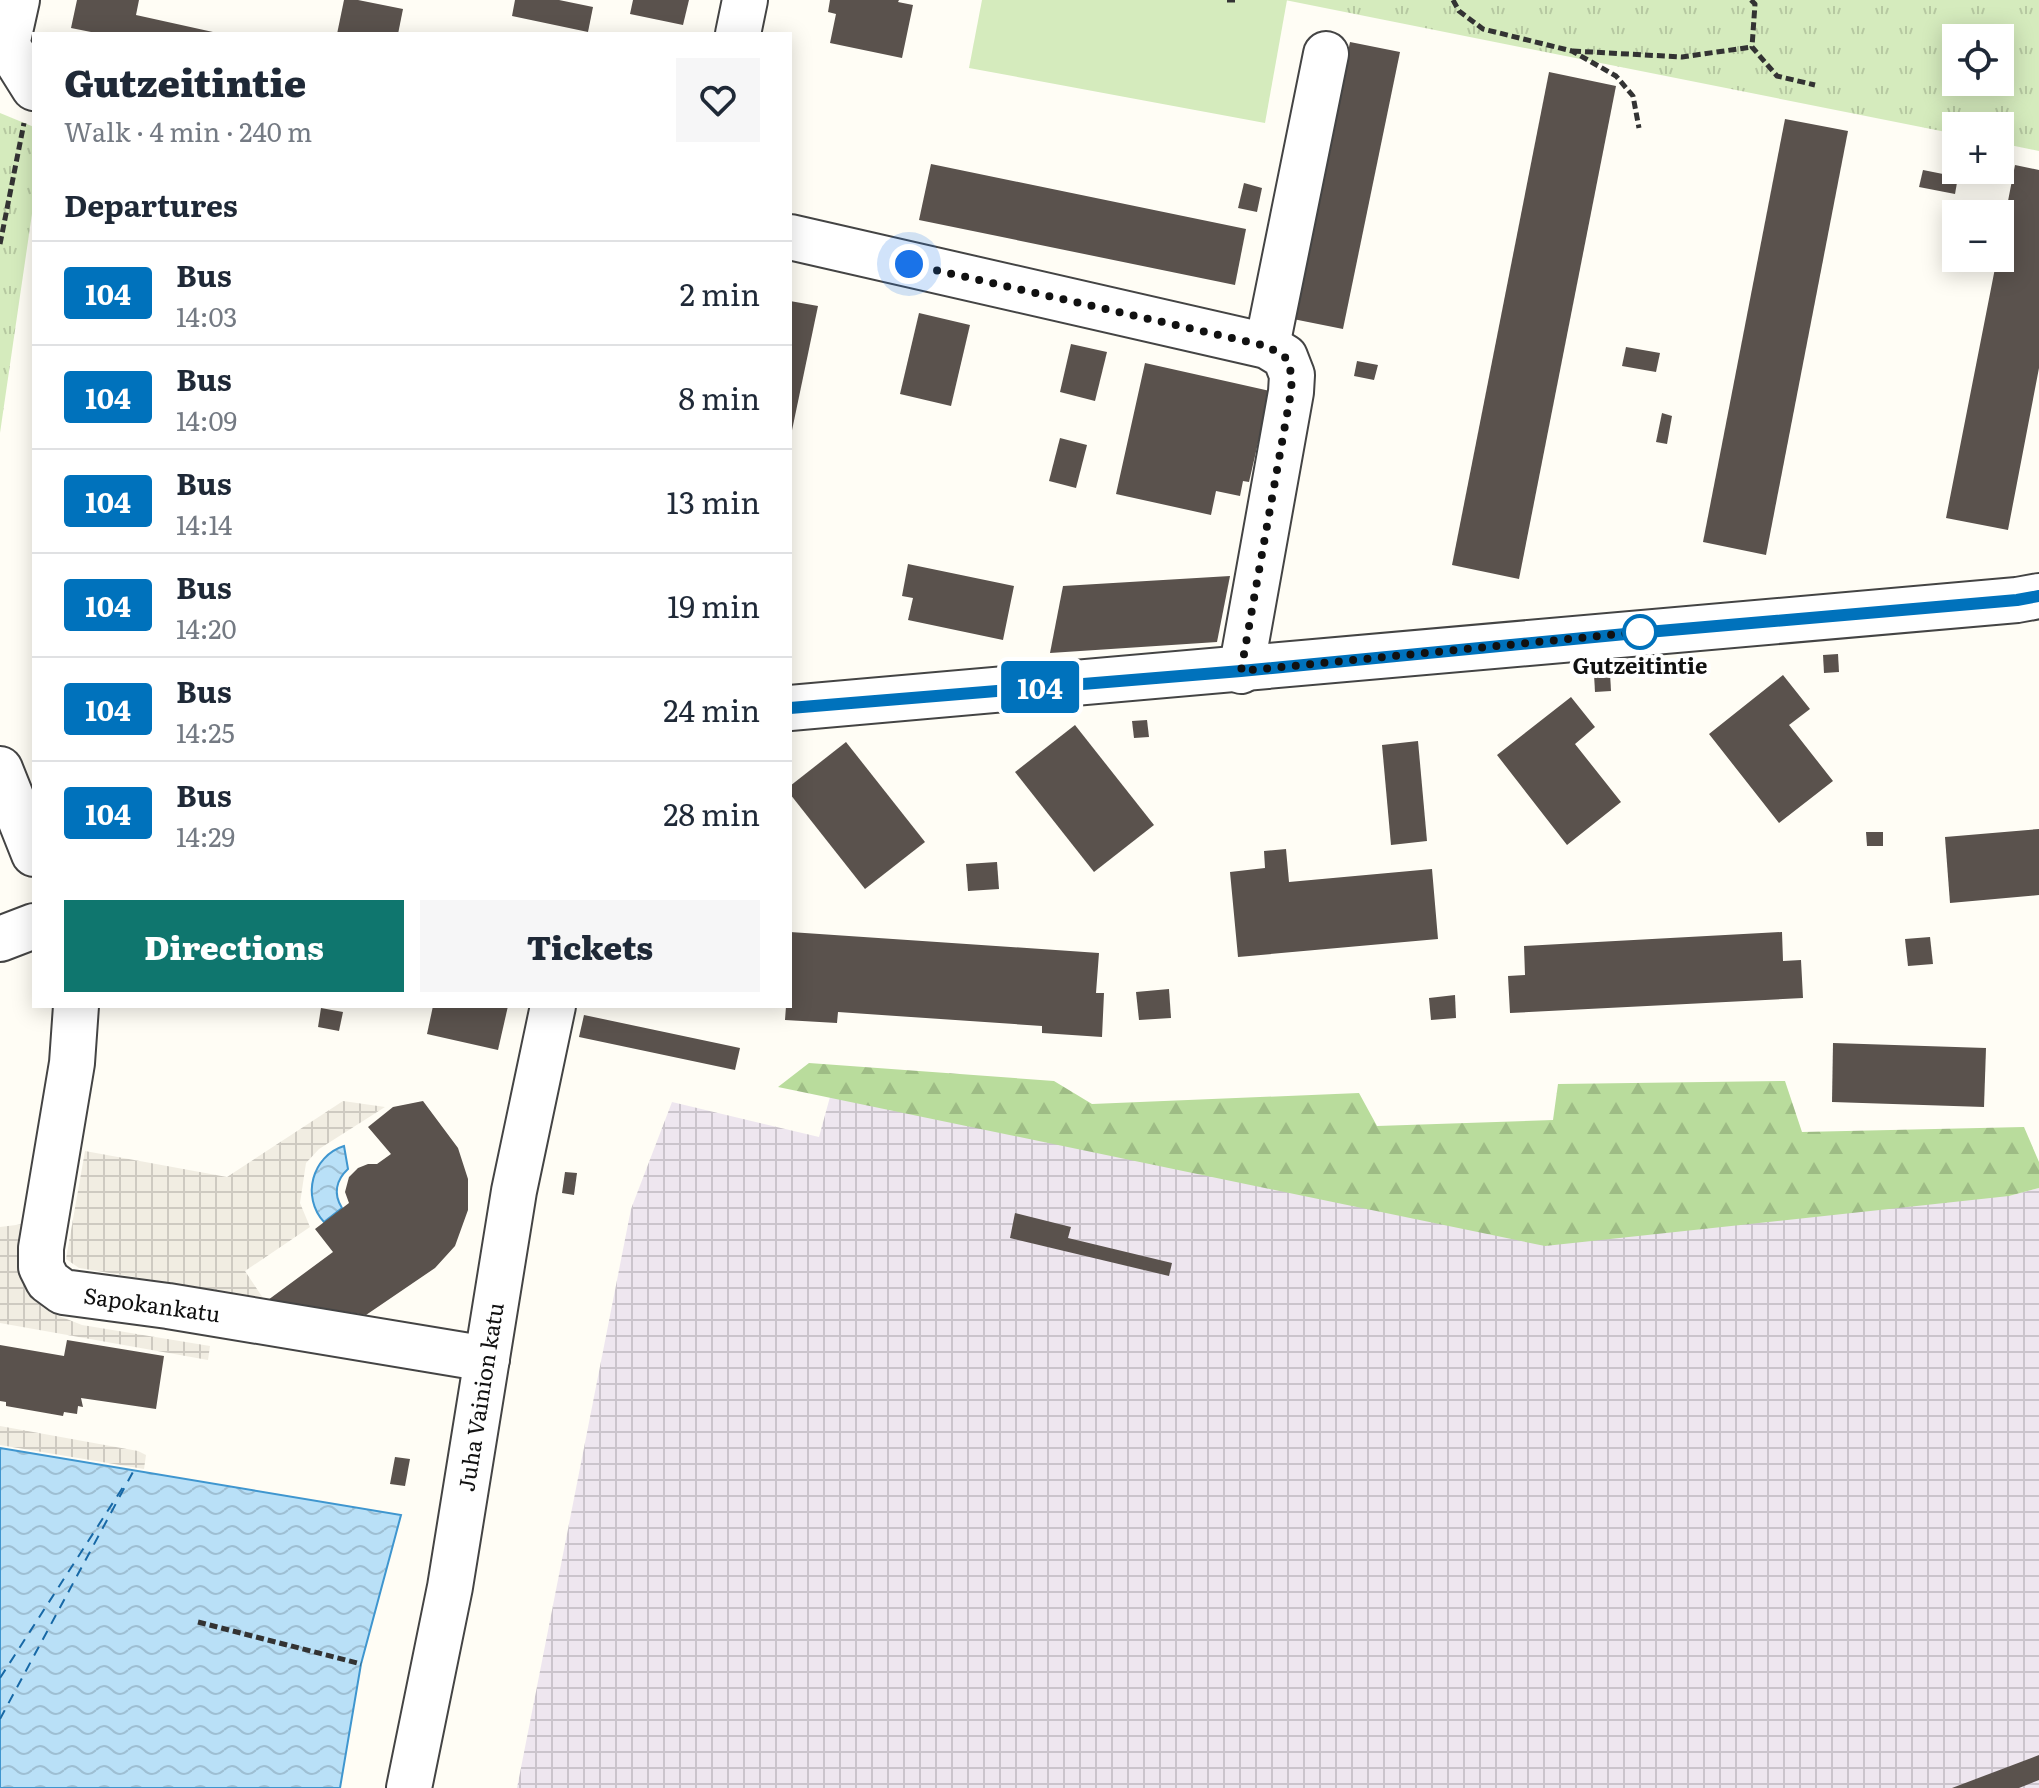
<!DOCTYPE html>
<meta charset="utf-8">
<style>
:root{--surface:#fff;--page:#f6f6f7;--text:#1f2937;--muted:#747a83;--line:#e0e1e3;--accent:#0f766e}
body{margin:0;font-family:Literata,serif;background:var(--page);color:var(--text);height:100vh;display:flex;flex-direction:column;font-size:30px;white-space:nowrap}
*{box-sizing:border-box;margin:0}
p{font-size:26px;color:var(--muted)}
.icon{flex:none;width:44px;height:44px;fill:none;stroke:currentColor;stroke-width:2;stroke-linecap:round;stroke-linejoin:round}
.map{position:relative;flex:1;overflow:hidden}
.details{position:absolute;left:32px;top:32px;width:760px;height:976px;display:flex;flex-direction:column;background:var(--surface);border-radius:0px;box-shadow:0 4px 20px #0003}
.details>*{flex:none}
.badge{padding:0 16px;border-radius:6px;font-size:28px;line-height:52px}
.buttons{position:absolute;left:1942px;top:24px;display:grid;gap:16px}
.buttons a{display:grid;place-items:center;width:72px;height:72px;border-radius:0px;background:var(--surface);box-shadow:0 4px 20px #0003;font-size:40px}
.you{position:absolute;width:40px;height:40px;margin:-20px;border:6px solid #fff;border-radius:50%;background:#1a73e8;box-shadow:0 0 0 12px #1a73e833}
.map>.badge{position:absolute;translate:-50% -50%;box-shadow:0 0 0 4px #fff}
h2{padding:0 32px;font-size:30px;line-height:72px}
.round{display:grid;place-items:center;flex:none;width:84px;height:84px;border-radius:0px;background:var(--page)}
.head{display:flex;align-items:center;justify-content:space-between;height:136px;padding:0 32px}
h1{font-size:38px;font-weight:800;line-height:60px}
.action{display:flex;gap:16px;margin-top:auto;padding:16px 32px}
.action a{flex:1;height:92px;border-radius:0px;background:var(--accent);color:#fff;font-size:32px;font-weight:800;line-height:92px;text-align:center}
.action a+a{background:var(--page);color:var(--text)}
ul{padding:0;list-style:none}
li{display:flex;align-items:center;gap:24px;height:104px;padding:0 32px;border-top:2px solid var(--line)}
li div{flex:1}
li b{display:block;font-size:30px}
li em{font-style:normal}
li .badge{min-width:88px;font-weight:700;text-align:center}
.map>svg:first-child{display:block}
</style>
<div class="map">
<svg width="2039" height="1788" viewBox="0 0 2039 1788">
<defs>
<pattern id="industrial-grid" width="8" height="8" patternUnits="userSpaceOnUse" patternTransform="scale(2)"><rect width="8" height="8" fill="#eee6ef"/><path d="M0 4h8M4 0v8" fill="none" stroke="#cbc4cc"/></pattern>
<pattern id="forest-firs" width="22" height="20" patternUnits="userSpaceOnUse" patternTransform="scale(2)"><rect width="22" height="20" fill="#b9dc9c"/><path d="M5 1l3.5 6h-7zM16 11l3.5 6h-7z" fill="#9ebc85"/></pattern>
<pattern id="park-tufts" width="24" height="20" patternUnits="userSpaceOnUse" patternTransform="scale(2)"><rect width="24" height="20" fill="#d5ebbd"/><path d="M3 7l-1-3M5 7V3M7 7l1-3M15 17l-1-3M17 17v-4M19 17l1-3" fill="none" stroke="#b6c8a1"/></pattern>
<pattern id="plaza-grid" width="8" height="8" patternUnits="userSpaceOnUse" patternTransform="scale(2)"><rect width="8" height="8" fill="#f1ede2"/><path d="M0 4h8M4 0v8" fill="none" stroke="#cecac1"/></pattern>
<pattern id="water-waves" width="16" height="10" patternUnits="userSpaceOnUse" patternTransform="scale(2)"><rect width="16" height="10" fill="#b9e0f7"/><path d="M0 5q4-4 8 0t8 0" fill="none" stroke="#9ebfd3"/></pattern>
</defs>
<rect width="100%" height="100%" fill="#fffdf5"/>
<path fill="url(#industrial-grid)" d="M833 1086 2009 1196 2039 1188V1788H517L631 1209 672 1102 819 1137Z"/>
<path fill="#d5ebbd" d="M982 0H1287L1265 123 969 68Z"/>
<path fill="url(#forest-firs)" d="M809 1063 1054 1081 1092 1104 1359 1093 1377 1126 1553 1120 1558 1084 1785 1081 1802 1132 2024 1127 2039 1162V1188L2009 1196 1545 1246 778 1087Z"/>
<g fill="url(#park-tufts)" fill-rule="evenodd">
<path d="M1285 0H2039V151L2000 143V126H1956V134ZM1956 38H2000V82H1956Z"/>
<path d="M0 113 34 127V200L0 433Z"/>
</g>
<g fill="url(#plaza-grid)">
<path d="M343 1101 385 1107 319 1149 306 1163 300 1203 310 1227 245 1271 263 1298 79 1268 66 1259 85 1151 227 1177Z"/>
<path d="M24 1224 18 1270 35 1295 54 1314 82 1325 210 1346 208 1360 0 1323V1227Z"/>
<path d="M0 1426 138 1451 146 1455 144 1469 0 1445Z"/>
</g>
<g fill="url(#water-waves)" stroke="#3f96cf" stroke-width="2">
<path d="M344 1146 348 1169C336 1180 333 1194 342 1208L324 1222C301 1197 312 1156 344 1146Z"/>
<path d="M0 1448 401 1515 361 1664 340 1788H0Z"/>
</g>
<g fill="none" stroke-linecap="round" stroke-linejoin="round">
<g stroke="#1768a6" stroke-width="2" stroke-dasharray="10 8" stroke-linecap="butt">
<path d="M0 1678 125 1484"/>
<path d="M0 1719 134 1470"/>
</g>
</g>
<g fill="#5a524d">
<path d="M77 0H139L136 15 222 34H101L71 28Z"/>
<path d="M344 0H358L403 9 398 34H337Z"/>
<path d="M515 0H559L593 7 588 32 512 16Z"/>
<path d="M633 0H689L683 25 630 14Z"/>
<path d="M830 0H899L898 2 913 5 902 58 830 43 836 14 828 12Z"/>
<path d="M1350 42 1400 52 1343 329 1293 319Z"/>
<path d="M1549 72 1616 86 1519 579 1452 565Z"/>
<path d="M1785 119 1848 131 1766 555 1703 542Z"/>
<path d="M931 164 1246 229 1235 285 919 220Z"/>
<path d="M2015 165 2039 170V368L2008 530 1946 518 1997 258H2000V242Z"/>
<path d="M1923 170 1958 177 1955 194 1919 187Z"/>
<path d="M1244 183 1262 188 1257 212 1238 208Z"/>
<path d="M790 301 818 306 791 435H790Z"/>
<path d="M919 313 970 325 951 406 900 394Z"/>
<path d="M1071 344 1107 352 1095 401 1060 392Z"/>
<path d="M1626 347 1660 353 1656 372 1622 366Z"/>
<path d="M1357 361 1378 365 1374 380 1354 376Z"/>
<path d="M1145 363 1270 391 1249 482 1243 481 1240 496 1216 491 1211 515 1116 494Z"/>
<path d="M1662 413 1672 416 1667 444 1656 442Z"/>
<path d="M1060 438 1087 445 1076 488 1049 481Z"/>
<path d="M908 564 1014 586 1003 640 908 620 913 598 902 596Z"/>
<path d="M1230 576 1217 642 1050 653 1063 586Z"/>
<path d="M1838 654 1839 672 1824 673 1823 655Z"/>
<path d="M1610 673 1611 691 1595 692 1594 674Z"/>
<path d="M1783 675 1810 709 1789 725 1833 781 1779 823 1709 734Z"/>
<path d="M1571 697 1595 727 1575 744 1621 802 1567 845 1497 755Z"/>
<path d="M1147 720 1149 737 1134 738 1132 721Z"/>
<path d="M1075 725 1154 825 1094 872 1015 772Z"/>
<path d="M1418 741 1427 841 1391 845 1382 745Z"/>
<path d="M846 742 925 842 865 889 790 794V786Z"/>
<path d="M2039 829V895L1950 903 1945 837Z"/>
<path d="M1866 832H1883V846H1867Z"/>
<path d="M1286 849 1289 882 1432 869 1438 939 1238 957 1230 872 1265 868 1264 851Z"/>
<path d="M997 862 999 889 968 891 966 864Z"/>
<path d="M790 932 1099 953 1096 993H1104L1102 1037 1042 1033V1026L838 1012 837 1023 785 1020 786 1006H790Z"/>
<path d="M1782 932 1783 961 1801 960 1803 998 1510 1013 1508 976 1525 975 1524 946Z"/>
<path d="M1930 937 1933 964 1908 966 1905 939Z"/>
<path d="M1169 989 1171 1018 1139 1020 1136 992Z"/>
<path d="M1455 995 1456 1018 1431 1020 1429 998Z"/>
<path d="M433 1006H508L498 1050 427 1034Z"/>
<path d="M321 1008 343 1012 339 1031 318 1027Z"/>
<path d="M584 1015 740 1048 735 1070 579 1037Z"/>
<path d="M1833 1043 1986 1048 1984 1107 1832 1102Z"/>
<path d="M423 1101 458 1148 468 1179V1210L455 1246 435 1268 366 1315 268 1300 333 1252 315 1229 349 1203 345 1192 349 1177 358 1168 368 1164H377L391 1154 368 1127 393 1107Z"/>
<path d="M565 1172 577 1173 574 1195 562 1193Z"/>
<path d="M1015 1213 1071 1227 1068 1238 1172 1263 1169 1276 1010 1238Z"/>
<path d="M67 1340 164 1356 156 1409 81 1398 83 1407 78 1406 77 1414 64 1412 63 1416 6 1406V1402L0 1401V1345L64 1356Z"/>
<path d="M395 1457 410 1459 405 1486 390 1484Z"/>
<path d="M2039 1755V1780L2019 1788H1952Z"/>
</g>
<g fill="none" stroke-linecap="round" stroke-linejoin="round">
<g stroke="#444" stroke-width="48">
<g id="minor">
<path d="M17 0 7 45 34 88"/>
<path d="M738 34 745 0"/>
<path d="M790 237 1267 346 1285 357 1292 375 1291 392 1241 671"/>
<path d="M1267 346 1326 54"/>
<path d="M790 708C1199 674 1608 637 2017 600L2039 596"/>
<path d="M0 769 34 854"/>
<path d="M0 939 34 926"/>
<path d="M76 1006 72 1063 41 1248V1267L48 1281 63 1292 168 1306 487 1359"/>
<path d="M409 1788 450 1587 514 1191 553 1006"/>
</g>
</g>
<g stroke="#333" stroke-width="5" stroke-dasharray="8 4" stroke-linecap="butt">
<path d="M1227 0H1239"/>
<path d="M1453 0 1459 11 1483 29 1572 51 1616 76 1633 96 1639 128"/>
<path d="M1751 0 1755 4 1752 47 1777 76 1815 85"/>
<path d="M1573 51 1682 57 1752 47"/>
<path d="M0 244 24 123"/>
<path d="M198 1622 361 1664"/>
</g>
<use href="#minor" stroke="#fff" stroke-width="44"/>
</g>
<g fill="none" stroke-linecap="round" stroke-linejoin="round">
<g stroke="#fff" stroke-width="18">
<path id="line" d="M790 708 1241 671 1636 633 2017 600 2039 596"/>
</g>
<use href="#line" stroke="#0072bc" stroke-width="12"/>
<path stroke="#111" stroke-width="8" stroke-dasharray="0 14.4" d="M909 264 1267 346 1285 357 1292 375 1291 392 1241 671 1640 632"/>
</g>
<circle fill="#fff" stroke="#0072bc" stroke-width="4" cx="1640" cy="632" r="16"/>
<g text-anchor="middle" stroke-width="8" stroke-linejoin="round" paint-order="stroke">
<g font-size="22" font-weight="bold" fill="#111" stroke="#fff">
<text x="1640" y="674">Gutzeitintie</text>
</g>
<g font-size="22" fill="#111" stroke="#fff">
<text transform="translate(152 1305) rotate(8)" y="8">Sapokankatu</text>
<text transform="translate(481 1397) rotate(-81)" y="8">Juha Vainion katu</text>
</g>
</g>
</svg>
<div class="buttons">
<a><svg class="icon" aria-label="locate" viewBox="0 0 24 24"><circle cx="12" cy="12" r="6"/><path d="M12 2v4M12 18v4M2 12h4M18 12h4"/></svg></a>
<a>+</a>
<a>−</a>
</div>
<div class="you" style="left:909px;top:264px"></div>
<b class="badge" style="left:1040px;top:687px;background:#0072bc;color:#fff">104</b>
<section class="details">
<div class="head"><div><h1>Gutzeitintie</h1><p>Walk · 4 min · 240 m</p></div><a class="round"><svg class="icon" aria-label="heart" viewBox="0 0 24 24"><path d="M12 20l-8-8c-3-5 5-10 8-4 3-6 11-1 8 4z"/></svg></a></div>
<h2>Departures</h2>
<ul>
<li><span class="badge" style="background:#0072bc;color:#fff">104</span><div><b>Bus</b><p>14:03</p></div><em>2 min</em></li>
<li><span class="badge" style="background:#0072bc;color:#fff">104</span><div><b>Bus</b><p>14:09</p></div><em>8 min</em></li>
<li><span class="badge" style="background:#0072bc;color:#fff">104</span><div><b>Bus</b><p>14:14</p></div><em>13 min</em></li>
<li><span class="badge" style="background:#0072bc;color:#fff">104</span><div><b>Bus</b><p>14:20</p></div><em>19 min</em></li>
<li><span class="badge" style="background:#0072bc;color:#fff">104</span><div><b>Bus</b><p>14:25</p></div><em>24 min</em></li>
<li><span class="badge" style="background:#0072bc;color:#fff">104</span><div><b>Bus</b><p>14:29</p></div><em>28 min</em></li>
</ul>
<div class="action"><a>Directions</a><a>Tickets</a></div>
</section>
</div>
